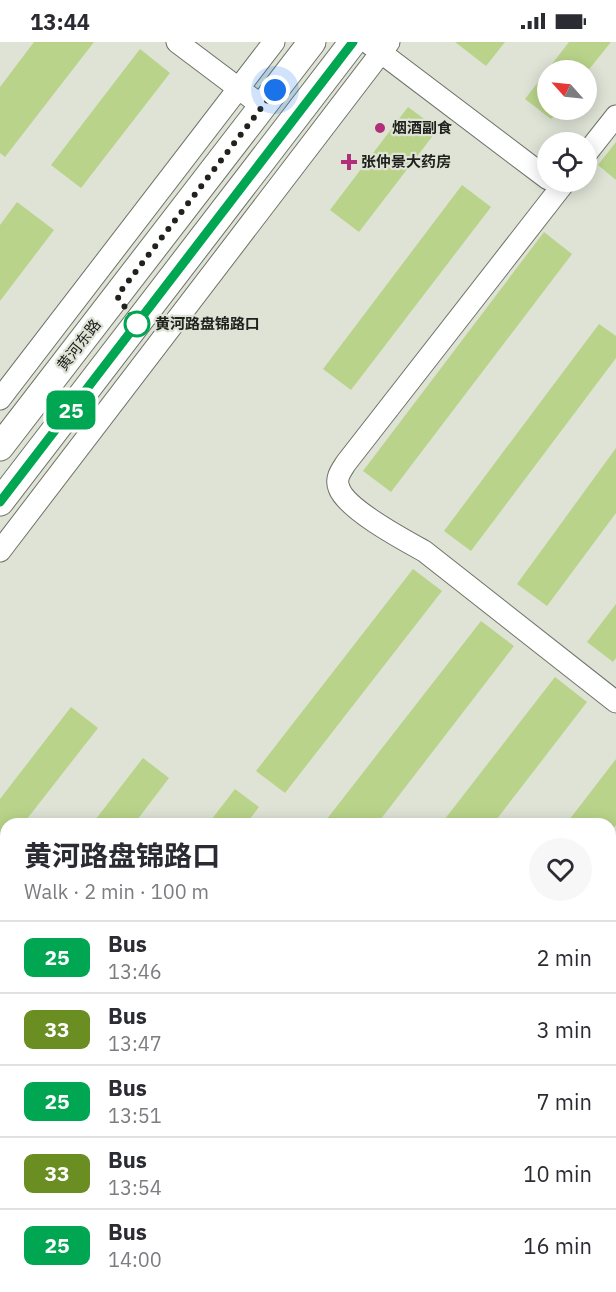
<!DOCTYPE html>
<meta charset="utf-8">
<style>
:root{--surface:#fff;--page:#f7f7f7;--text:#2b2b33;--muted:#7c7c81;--line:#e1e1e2}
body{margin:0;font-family:"IBM Plex Sans","Noto Sans SC",sans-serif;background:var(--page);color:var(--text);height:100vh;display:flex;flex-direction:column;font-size:22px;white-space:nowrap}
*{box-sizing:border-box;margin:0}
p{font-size:20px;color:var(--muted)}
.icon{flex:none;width:33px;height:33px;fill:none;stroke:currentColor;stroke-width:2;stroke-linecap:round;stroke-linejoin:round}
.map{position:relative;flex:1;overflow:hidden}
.sheet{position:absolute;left:0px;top:776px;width:616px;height:476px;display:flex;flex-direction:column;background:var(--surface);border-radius:18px 18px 0 0;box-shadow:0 3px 15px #0003}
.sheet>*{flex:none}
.badge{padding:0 12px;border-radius:9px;font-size:21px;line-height:39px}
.needle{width:39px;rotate:297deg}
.tools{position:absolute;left:537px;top:18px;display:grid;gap:12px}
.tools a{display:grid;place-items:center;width:60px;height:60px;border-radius:50%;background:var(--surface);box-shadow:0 3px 15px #0003;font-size:30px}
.you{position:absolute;width:30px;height:30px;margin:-15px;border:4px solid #fff;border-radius:50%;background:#1a73e8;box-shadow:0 0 0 9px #1a73e833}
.map>.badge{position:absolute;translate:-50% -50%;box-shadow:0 0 0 3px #fff}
.round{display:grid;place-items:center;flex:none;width:63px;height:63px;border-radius:32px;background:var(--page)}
.overview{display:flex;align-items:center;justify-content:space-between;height:102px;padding:0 24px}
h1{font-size:28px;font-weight:700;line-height:45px}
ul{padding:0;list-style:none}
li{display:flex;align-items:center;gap:18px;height:72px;padding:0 24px;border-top:2px solid var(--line)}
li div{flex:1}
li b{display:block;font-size:22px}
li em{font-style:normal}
li .badge{min-width:66px;font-weight:700;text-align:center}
.status{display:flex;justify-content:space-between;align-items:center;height:42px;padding:0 30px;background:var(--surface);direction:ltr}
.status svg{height:16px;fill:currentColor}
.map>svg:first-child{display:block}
</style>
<div class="status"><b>13:44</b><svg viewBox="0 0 49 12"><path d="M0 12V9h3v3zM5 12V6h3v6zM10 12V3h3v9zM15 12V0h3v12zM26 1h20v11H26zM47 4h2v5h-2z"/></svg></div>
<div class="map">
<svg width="616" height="1250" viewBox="0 0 616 1250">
<rect width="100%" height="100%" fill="#dee3d6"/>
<g fill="#b9d48a">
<path d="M34 0H94L5 115 0 111V45Z"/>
<path d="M455 0H505L486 24Z"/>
<path d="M569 0H611L586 31V28H548V68H559L551 77 525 57Z"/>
<path d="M140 7 170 31 81 146 51 123Z"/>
<path d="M408 65 438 87 359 190 330 168Z"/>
<path d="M616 100V138L598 123Z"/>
<path d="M462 143 491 165 351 348 323 327Z"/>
<path d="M17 160 54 188 0 259V183Z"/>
<path d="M544 190 572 212 391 450 363 429Z"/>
<path d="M599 282 616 294V316L471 509 444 489Z"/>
<path d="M616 406V471L547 564 517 542Z"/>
<path d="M413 527 442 549 285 751 256 729Z"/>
<path d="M616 562V616L613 620 587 600Z"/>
<path d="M481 579 514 604 377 782H323Z"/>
<path d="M555 635 587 660 493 782H441Z"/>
<path d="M71 665 98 686 23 782H6V804L0 812V757Z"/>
<path d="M143 716 169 736 134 782H92Z"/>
<path d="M616 717V783L610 790V782H566Z"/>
<path d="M235 747 259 765 246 782H208Z"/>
<path d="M616 951V1012L610 1019V958Z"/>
<path d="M6 1044V1090L0 1097V1052Z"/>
<path d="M616 1132V1172L610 1168V1140Z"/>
<path d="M6 1200V1245H12L9 1248 0 1241V1208Z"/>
<path d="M100 1245H130L126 1250H106Z"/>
<path d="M401 1245H441L437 1250H397Z"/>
<path d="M511 1245H554L551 1250H507Z"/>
</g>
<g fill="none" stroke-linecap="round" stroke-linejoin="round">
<g stroke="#6e7368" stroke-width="23">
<g id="minor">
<path d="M177 0 262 64"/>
<path d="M367 0 548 137"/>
<path d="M586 112 616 74"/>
<path d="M565 140 346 421C341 429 335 436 339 446 346 467 404 498 424 509L616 660"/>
<path d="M0 357 274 0"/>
<path d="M0 509 389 0"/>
<path d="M610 902 616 898"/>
<path d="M0 961 6 962"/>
<path d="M298 1250V1245"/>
</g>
</g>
<g stroke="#6e7368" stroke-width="29">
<g id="major">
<path d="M0 405 312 0"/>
<path d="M0 460 353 0"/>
</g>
</g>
<use href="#minor" stroke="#fff" stroke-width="21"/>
<use href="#major" stroke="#fff" stroke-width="27"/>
</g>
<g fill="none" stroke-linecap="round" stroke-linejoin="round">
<g stroke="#fff" stroke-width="14">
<path id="line" d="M0 460 353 0"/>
</g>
<use href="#line" stroke="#00a651" stroke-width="9"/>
<path stroke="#20221d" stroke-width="6" stroke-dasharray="0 10.8" d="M137 282 117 254 275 48"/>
</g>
<g fill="#b12e78" stroke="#dee3d6" stroke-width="2">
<circle cx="380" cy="86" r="6"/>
<path d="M346 111h6v6h6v6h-6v6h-6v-6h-6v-6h6z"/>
</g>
<circle fill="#fff" stroke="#00a651" stroke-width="3" cx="137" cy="282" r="12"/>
<g text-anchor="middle" stroke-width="4.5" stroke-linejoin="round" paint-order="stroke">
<g font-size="15" font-weight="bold" fill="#20221d" stroke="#dee3d6" text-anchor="start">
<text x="392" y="91">烟酒副食</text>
<text x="361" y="125">张仲景大药房</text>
</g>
<g font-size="15" font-weight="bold" fill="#20221d" stroke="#dee3d6" text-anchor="start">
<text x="155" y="287">黄河路盘锦路口</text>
</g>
<g font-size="15" fill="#20221d" stroke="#dee3d6">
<text transform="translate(79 303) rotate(-52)" y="5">黄河东路</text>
</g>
</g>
</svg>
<div class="tools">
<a><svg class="needle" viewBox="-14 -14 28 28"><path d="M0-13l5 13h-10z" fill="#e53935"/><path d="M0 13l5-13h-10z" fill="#7c7c81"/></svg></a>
<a><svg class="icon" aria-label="locate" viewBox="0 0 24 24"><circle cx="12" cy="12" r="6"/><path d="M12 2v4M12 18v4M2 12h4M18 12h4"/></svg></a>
</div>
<div class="you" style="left:275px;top:48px"></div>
<b class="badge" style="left:71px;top:368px;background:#00a651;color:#fff">25</b>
<section class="sheet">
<div class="overview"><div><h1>黄河路盘锦路口</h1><p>Walk · 2 min · 100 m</p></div><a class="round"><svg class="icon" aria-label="heart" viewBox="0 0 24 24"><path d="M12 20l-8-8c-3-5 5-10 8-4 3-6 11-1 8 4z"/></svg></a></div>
<ul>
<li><span class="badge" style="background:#00a651;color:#fff">25</span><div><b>Bus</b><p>13:46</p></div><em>2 min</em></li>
<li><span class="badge" style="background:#6b8e23;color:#fff">33</span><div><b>Bus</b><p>13:47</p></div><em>3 min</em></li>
<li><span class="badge" style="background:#00a651;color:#fff">25</span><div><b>Bus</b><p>13:51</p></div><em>7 min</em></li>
<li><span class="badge" style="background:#6b8e23;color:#fff">33</span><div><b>Bus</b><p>13:54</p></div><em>10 min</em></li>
<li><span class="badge" style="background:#00a651;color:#fff">25</span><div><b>Bus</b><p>14:00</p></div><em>16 min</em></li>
</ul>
</section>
</div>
